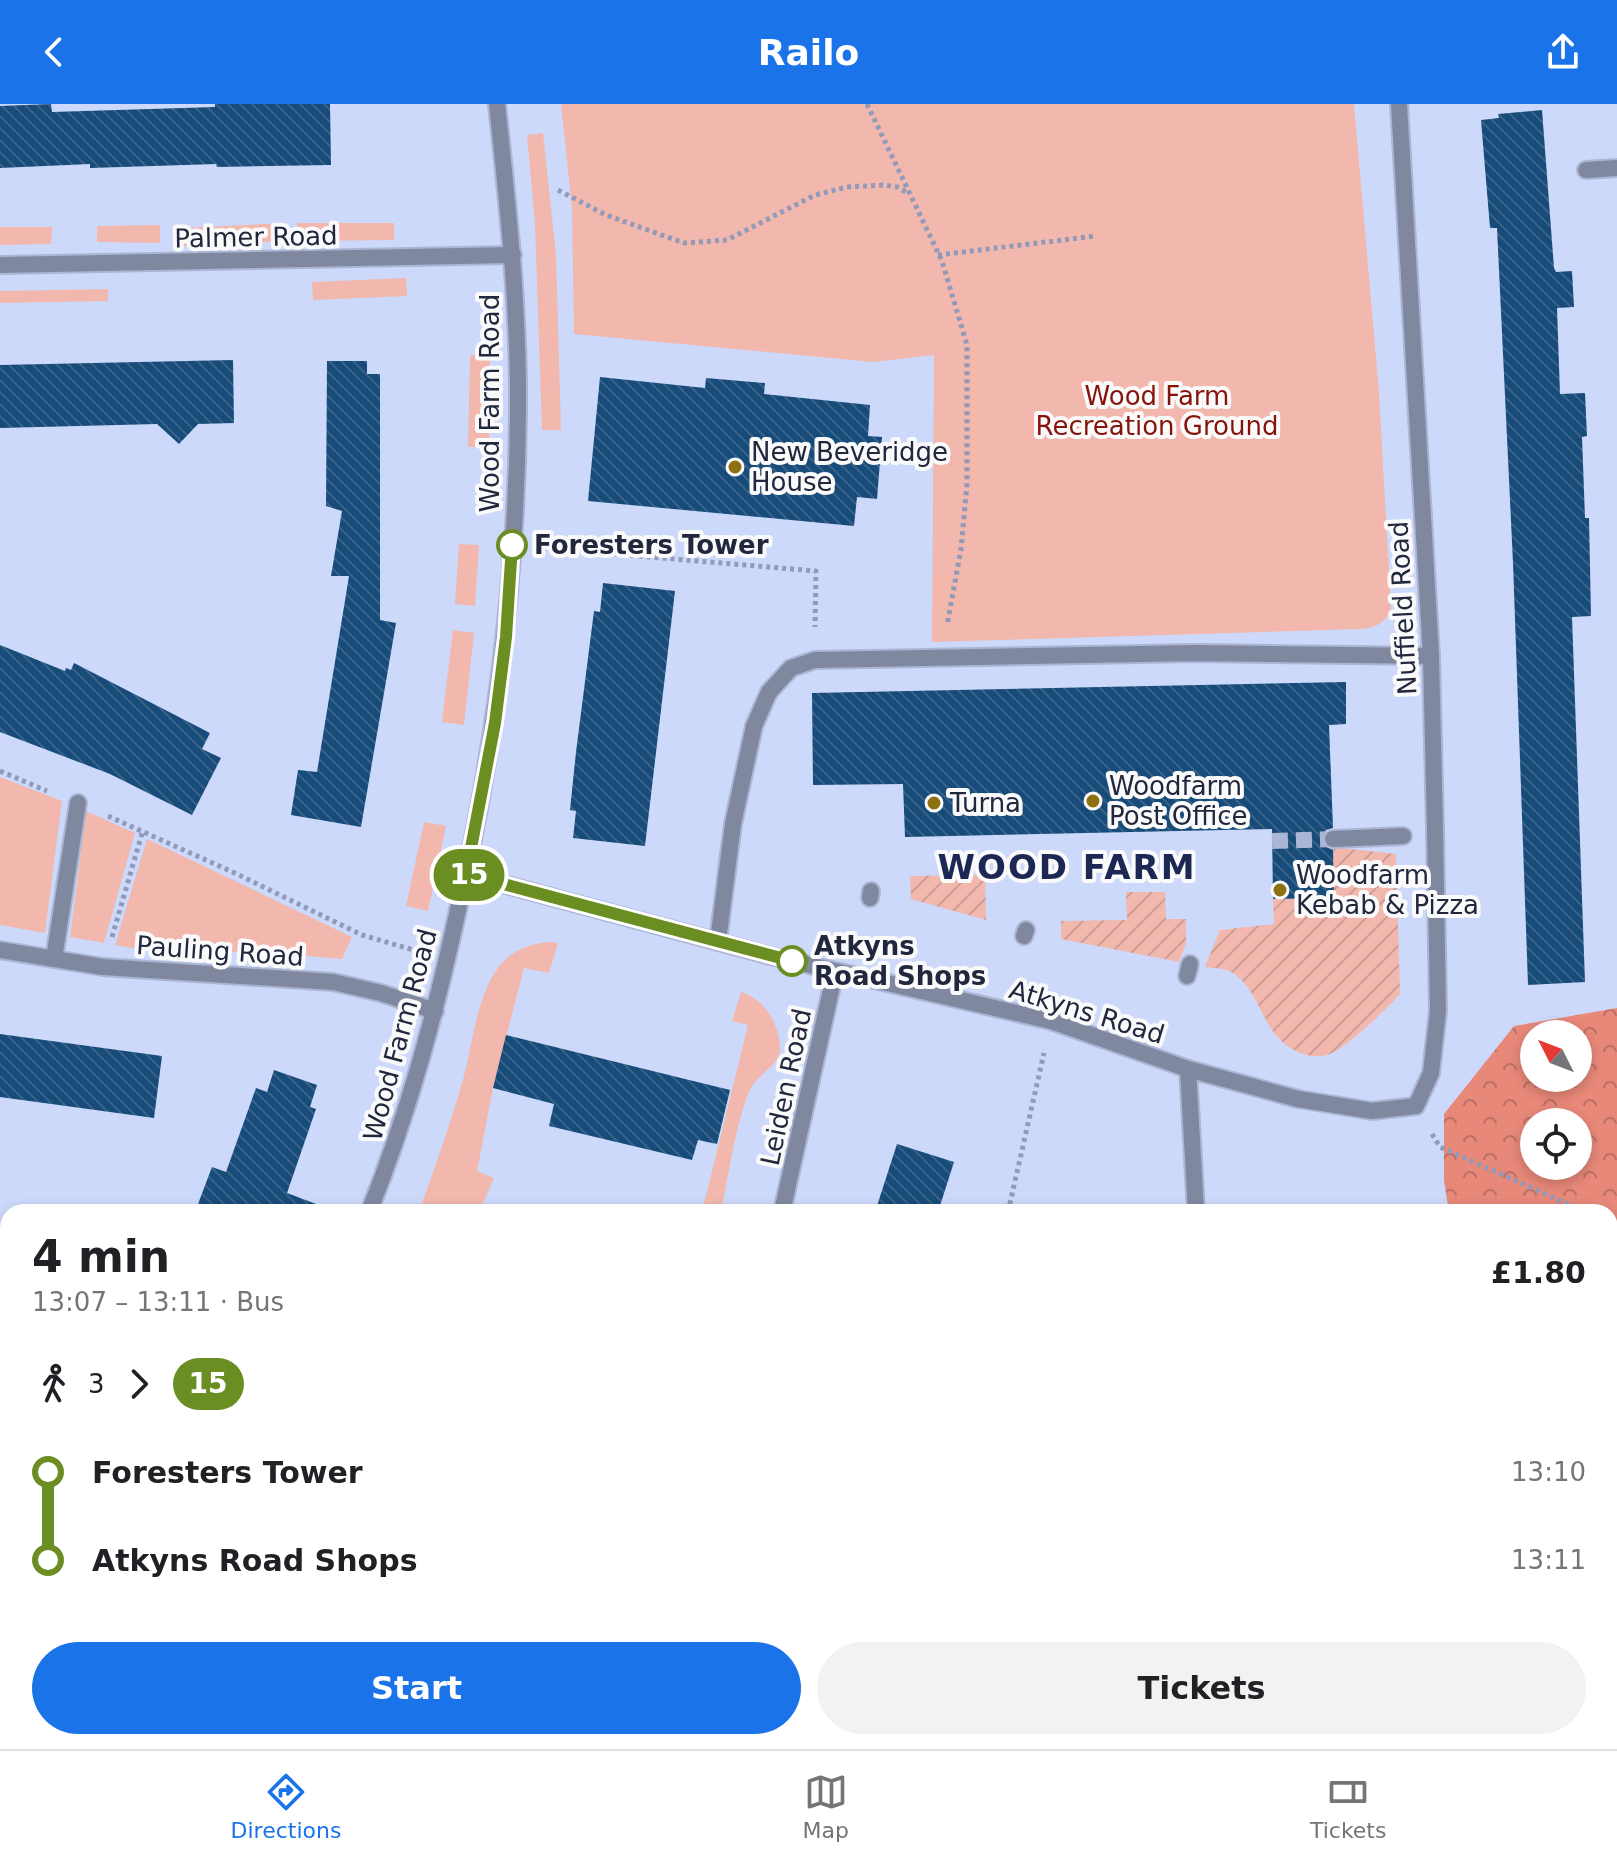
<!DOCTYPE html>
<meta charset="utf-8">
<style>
:root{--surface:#fff;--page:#f2f2f2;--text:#202124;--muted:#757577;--line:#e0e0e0;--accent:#1a73e8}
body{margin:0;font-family:"DejaVu Sans",sans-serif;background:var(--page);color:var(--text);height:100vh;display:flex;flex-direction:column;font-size:30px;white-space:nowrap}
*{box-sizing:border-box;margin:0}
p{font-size:26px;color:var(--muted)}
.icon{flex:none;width:44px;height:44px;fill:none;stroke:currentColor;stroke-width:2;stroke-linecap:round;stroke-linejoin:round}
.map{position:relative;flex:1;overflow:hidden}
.sheet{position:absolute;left:0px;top:1100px;width:1618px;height:546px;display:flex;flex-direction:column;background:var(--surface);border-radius:24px 24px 0 0;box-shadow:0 4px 12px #0003}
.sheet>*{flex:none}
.badge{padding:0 16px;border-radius:26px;font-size:28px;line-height:52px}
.needle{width:52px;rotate:312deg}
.buttons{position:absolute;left:1520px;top:916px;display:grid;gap:16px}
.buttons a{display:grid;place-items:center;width:72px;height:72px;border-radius:50%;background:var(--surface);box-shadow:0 4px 12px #0003;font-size:40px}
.map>.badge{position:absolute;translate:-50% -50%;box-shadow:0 0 0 4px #fff}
.legs{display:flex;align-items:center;gap:12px;height:88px;padding:0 32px;font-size:26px}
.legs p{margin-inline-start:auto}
.headline{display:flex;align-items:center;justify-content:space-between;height:136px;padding:0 32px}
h1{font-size:44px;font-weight:700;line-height:60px}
.cta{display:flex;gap:16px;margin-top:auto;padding:16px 32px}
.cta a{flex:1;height:92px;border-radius:48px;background:var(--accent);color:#fff;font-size:32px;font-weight:700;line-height:92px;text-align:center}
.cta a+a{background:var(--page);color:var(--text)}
ul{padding:0 32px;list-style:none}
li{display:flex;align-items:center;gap:28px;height:88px;font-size:30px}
li i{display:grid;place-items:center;width:12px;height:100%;margin:0 10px;background:currentColor}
li i::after{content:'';width:20px;height:20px;margin:-10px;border:6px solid;border-radius:50%;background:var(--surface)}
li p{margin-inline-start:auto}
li:first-child i{background:linear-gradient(#0000 50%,currentColor 0)}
li:last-child i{background:linear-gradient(currentColor 50%,#0000 0)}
header{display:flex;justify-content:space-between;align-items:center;height:104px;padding:0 32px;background:var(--accent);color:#fff;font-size:36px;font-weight:700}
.tabs{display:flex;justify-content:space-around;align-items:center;height:112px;border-top:2px solid var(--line);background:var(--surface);font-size:22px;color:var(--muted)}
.tabs a{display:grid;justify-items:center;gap:4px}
.tabs .current{color:var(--accent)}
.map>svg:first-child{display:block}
</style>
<header><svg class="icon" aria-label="back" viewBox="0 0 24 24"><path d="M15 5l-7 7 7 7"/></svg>Railo<svg class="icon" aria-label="share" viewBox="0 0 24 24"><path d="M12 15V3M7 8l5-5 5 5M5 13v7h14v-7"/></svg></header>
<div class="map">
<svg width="1617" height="1645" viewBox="0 0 1617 1645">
<defs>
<pattern id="forest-crowns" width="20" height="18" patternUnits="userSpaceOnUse" patternTransform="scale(2)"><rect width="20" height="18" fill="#e78879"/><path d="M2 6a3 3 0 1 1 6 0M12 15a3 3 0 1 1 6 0" fill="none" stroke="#bb6f65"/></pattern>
<pattern id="garden-furrows" width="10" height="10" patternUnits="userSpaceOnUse" patternTransform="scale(2)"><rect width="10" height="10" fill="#f2b8ad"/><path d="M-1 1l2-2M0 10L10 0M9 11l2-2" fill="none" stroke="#cf9e96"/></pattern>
<pattern id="building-back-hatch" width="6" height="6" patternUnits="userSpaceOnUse" patternTransform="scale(2)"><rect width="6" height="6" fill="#174b79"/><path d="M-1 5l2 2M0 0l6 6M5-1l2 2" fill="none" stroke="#386288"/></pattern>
</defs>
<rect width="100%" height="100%" fill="#cdd9fb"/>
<g fill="#f2b8ad">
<path d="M561 0H1354L1379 288 1391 505C1384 520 1377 523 1361 525L932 538 934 251 873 258 574 230 572 105Z"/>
<path d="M543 29 556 151 561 326H542L535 120 527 31Z"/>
<path d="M284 119 285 137 184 142V124Z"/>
<path d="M297 119H394V136L297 137Z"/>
<path d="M160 121V139L97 138V122Z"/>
<path d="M0 123H52L51 140 0 141Z"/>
<path d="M406 174 407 192 313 196 312 178Z"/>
<path d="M108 185V197L0 199V187Z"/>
<path d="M470 251H490L489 343H468Z"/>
<path d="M459 440 479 441 475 502 455 500Z"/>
<path d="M453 526 474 529 464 621 442 618Z"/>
<path d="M0 673 62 697 45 829 0 821Z"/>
<path d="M86 707 135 729 104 839 70 833Z"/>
<path d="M424 718 446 722 428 807 406 802Z"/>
<path d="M147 735 352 833 342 855 257 848H156L115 841Z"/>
<path d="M550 838 558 839 549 869 524 864 493 984 477 1067 494 1074 479 1108H419C435 1063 451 1018 464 972 473 938 478 881 505 856 516 845 534 839 550 838Z"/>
<path d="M741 888C764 894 780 921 780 945 779 963 756 970 749 988 735 1022 729 1071 721 1108H702L748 921 732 917Z"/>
<path d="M187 1638H238L235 1645H184Z"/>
</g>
<path fill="url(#forest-crowns)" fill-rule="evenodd" d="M1617 904V1478L1610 1466V1108H1449L1444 1077V1010L1514 922ZM1534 930H1578V974H1534ZM1534 1018H1578V1062H1534Z"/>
<g fill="url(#garden-furrows)">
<path d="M1333 743 1396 750 1400 890C1389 903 1345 945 1330 950 1308 958 1284 944 1272 926 1259 907 1252 878 1229 867 1223 864 1212 864 1205 863L1220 826 1274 820 1273 795 1333 794Z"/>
<path d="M985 771 986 816 911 795 910 772Z"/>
<path d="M1126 788H1165L1166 815H1186V839L1179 858 1061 835V817L1127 816Z"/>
</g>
<g fill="url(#building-back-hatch)">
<path d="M51 0 52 8 215 3V0H330L331 61 217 63 216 60 90 64V60L0 64V2Z"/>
<path d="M1542 6 1554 164 1556 168 1572 167 1574 203 1557 204 1560 290 1585 289 1587 332 1582 333 1585 414H1589L1591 512 1572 513 1585 878 1528 881 1513 459 1497 124H1490L1481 16 1499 14 1498 10Z"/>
<path d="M233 256 234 319 198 320 179 340 157 320 0 324V261Z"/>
<path d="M327 257H367V270H380V516L396 519 361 723 291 711 298 666 317 668 349 472H331L342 407 326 402Z"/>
<path d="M600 273 705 284 706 274 765 279 764 290 870 301 868 332 882 333 877 395 857 393 854 422 588 397Z"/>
<path d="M603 479 675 487 645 742 573 734 576 707 570 706 576 648 594 507 600 508Z"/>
<path d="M0 541 65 567 66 564 71 566 74 559 210 629 202 645 221 654 192 711 110 670 0 628Z"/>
<path d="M1346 578V620L1329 621 1333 724 1326 726 1322 735 1324 742 1333 746 1334 794 1273 795 1272 725 905 733 903 680 813 681 812 589Z"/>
<path d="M0 930 162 952 154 1014 0 993Z"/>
<path d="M506 931 730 986 717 1040 698 1036 692 1056 549 1022 554 1000 493 984Z"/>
<path d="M274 966 317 981 310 1003 316 1005 287 1089 324 1103 323 1108H195L212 1063 226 1068 256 984 267 988Z"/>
<path d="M897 1040 954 1058 938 1108H875Z"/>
</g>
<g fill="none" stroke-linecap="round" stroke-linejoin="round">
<path stroke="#abb6d5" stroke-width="16" stroke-dasharray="16 8" stroke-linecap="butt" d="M1272 737 1333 735"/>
<g stroke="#abb6d5" stroke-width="20">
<g id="service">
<path d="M1586 66 1617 64"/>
<path d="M718 837 733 720 754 622 769 588 791 564 815 556 1195 549 1431 552"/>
<path d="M54 855 78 699"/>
<path d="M261 1644 263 1645"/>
</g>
</g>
<g stroke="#abb6d5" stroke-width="20">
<g id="pedestrian">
<path d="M1333 735 1403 732"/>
<path d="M870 794 871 787"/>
<path d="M1024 832 1026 826"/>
<path d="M1187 872 1190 860"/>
</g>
</g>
<g stroke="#abb6d5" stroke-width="20">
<g id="minor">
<path d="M0 161 513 151"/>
<path d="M466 770 771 852 1051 917 1188 965 1298 995 1372 1007 1416 1002 1431 969 1438 907 1435 725 1431 552 1399 0"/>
<path d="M0 846 103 863 333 878 381 889 435 907"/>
<path d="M1188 965 1196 1108"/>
<path d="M369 1108C409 1008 435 911 458 806 495 642 517 476 518 308 519 205 508 103 497 0"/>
<path d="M782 1108 835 868"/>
<path d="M130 1645 133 1638"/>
<path d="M584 1645 587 1638"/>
</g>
</g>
<g stroke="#919bb9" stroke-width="5" stroke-dasharray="4 4" stroke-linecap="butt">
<path d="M867 0 942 157 967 241V380L961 445 947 522"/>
<path d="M558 86 606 111 684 139 727 136 815 91 847 83 883 81 897 83 908 89"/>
<path d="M938 151 1096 132"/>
<path d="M543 444 816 467 815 523"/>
<path d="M0 667 47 687"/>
<path d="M108 712 237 770 362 831 417 847"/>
<path d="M112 833 143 726"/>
<path d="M1432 1030 1440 1043 1586 1108"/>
<path d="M1008 1108 1044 949"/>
<path d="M1610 1122 1617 1127"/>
<path d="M1038 1638 1053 1645"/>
<path d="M808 1645 811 1638"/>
<path d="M910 1645 914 1638"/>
</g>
<use href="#service" stroke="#8088a0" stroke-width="16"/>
<use href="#pedestrian" stroke="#8088a0" stroke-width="16"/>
<use href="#minor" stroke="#8088a0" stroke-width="16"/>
</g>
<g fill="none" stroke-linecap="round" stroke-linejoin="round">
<g stroke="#fff" stroke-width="18">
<path id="line-1" d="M512 441 506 533 495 619 466 770 792 857"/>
</g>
<use href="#line-1" stroke="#6b8e23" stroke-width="12"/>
</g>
<g fill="#8c7012" stroke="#fafafa" stroke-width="3">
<circle cx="735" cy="363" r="8"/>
<circle cx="1093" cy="697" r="8"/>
<circle cx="934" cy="699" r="8"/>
<circle cx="1280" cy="786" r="8"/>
</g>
<g fill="#fff" stroke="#6b8e23" stroke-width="4">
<circle cx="512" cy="441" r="14"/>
<circle cx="792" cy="857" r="14"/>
</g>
<g text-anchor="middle" stroke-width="8" stroke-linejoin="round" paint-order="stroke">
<g font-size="26" fill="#21283e" stroke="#fafafa">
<text transform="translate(256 133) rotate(-1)" y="9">Palmer Road</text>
<text transform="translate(490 299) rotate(-90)" y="9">Wood Farm Road</text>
<text transform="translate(1403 504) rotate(-93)" y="9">Nuffield Road</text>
<text transform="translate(220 847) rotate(4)" y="9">Pauling Road</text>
<text transform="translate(1087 908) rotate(17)" y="9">Atkyns Road</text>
<text transform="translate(400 931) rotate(-75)" y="9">Wood Farm Road</text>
<text transform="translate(786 983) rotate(-78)" y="9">Leiden Road</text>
</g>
<g font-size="26" fill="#851309" stroke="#fafafa">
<text x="1157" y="301">Wood Farm<tspan x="1157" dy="30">Recreation Ground</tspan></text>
</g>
<g font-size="26" fill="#21283e" stroke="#fafafa" text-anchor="start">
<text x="751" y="357">New Beveridge<tspan x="751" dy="30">House</tspan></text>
<text x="1109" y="691">Woodfarm<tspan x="1109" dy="30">Post Office</tspan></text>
<text x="950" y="708">Turna</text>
<text x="1296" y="780">Woodfarm<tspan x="1296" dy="30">Kebab &amp; Pizza</tspan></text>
</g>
<g font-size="26" font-weight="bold" fill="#21283e" stroke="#fafafa" text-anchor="start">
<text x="534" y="450">Foresters Tower</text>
<text x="814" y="851">Atkyns<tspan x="814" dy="30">Road Shops</tspan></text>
</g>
<g font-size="34" font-weight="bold" letter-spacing="2" fill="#1c2753" stroke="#fafafa">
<text x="1067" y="775">WOOD FARM</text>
</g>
</g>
</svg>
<div class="buttons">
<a><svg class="needle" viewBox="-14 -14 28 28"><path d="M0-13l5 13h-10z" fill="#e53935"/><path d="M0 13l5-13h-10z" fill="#757577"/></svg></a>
<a><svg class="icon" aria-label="locate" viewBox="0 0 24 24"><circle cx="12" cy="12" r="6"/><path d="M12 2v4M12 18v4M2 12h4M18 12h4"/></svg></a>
</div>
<b class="badge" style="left:469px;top:771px;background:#6b8e23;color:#fff">15</b>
<section class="sheet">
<div class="headline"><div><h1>4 min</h1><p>13:07 – 13:11 · Bus</p></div><b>£1.80</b></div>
<div class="legs"><svg class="icon" aria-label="walk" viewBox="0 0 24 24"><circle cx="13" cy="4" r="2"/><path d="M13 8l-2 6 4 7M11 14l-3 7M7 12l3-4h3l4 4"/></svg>3<svg class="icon" aria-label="forward" viewBox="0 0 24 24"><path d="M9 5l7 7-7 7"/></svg><b class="badge" style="background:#6b8e23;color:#fff">15</b></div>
<ul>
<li><i style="color:#6b8e23"></i><b>Foresters Tower</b><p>13:10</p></li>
<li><i style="color:#6b8e23"></i><b>Atkyns Road Shops</b><p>13:11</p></li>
</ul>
<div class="cta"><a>Start</a><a>Tickets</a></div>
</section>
</div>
<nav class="tabs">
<a class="current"><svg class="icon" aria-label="directions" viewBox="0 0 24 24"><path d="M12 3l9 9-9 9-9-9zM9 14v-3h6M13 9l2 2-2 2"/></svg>Directions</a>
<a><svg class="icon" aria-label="map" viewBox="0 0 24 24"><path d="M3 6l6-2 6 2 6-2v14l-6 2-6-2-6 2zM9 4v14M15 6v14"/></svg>Map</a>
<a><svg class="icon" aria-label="tickets" viewBox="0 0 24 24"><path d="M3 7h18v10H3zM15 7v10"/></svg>Tickets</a>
</nav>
